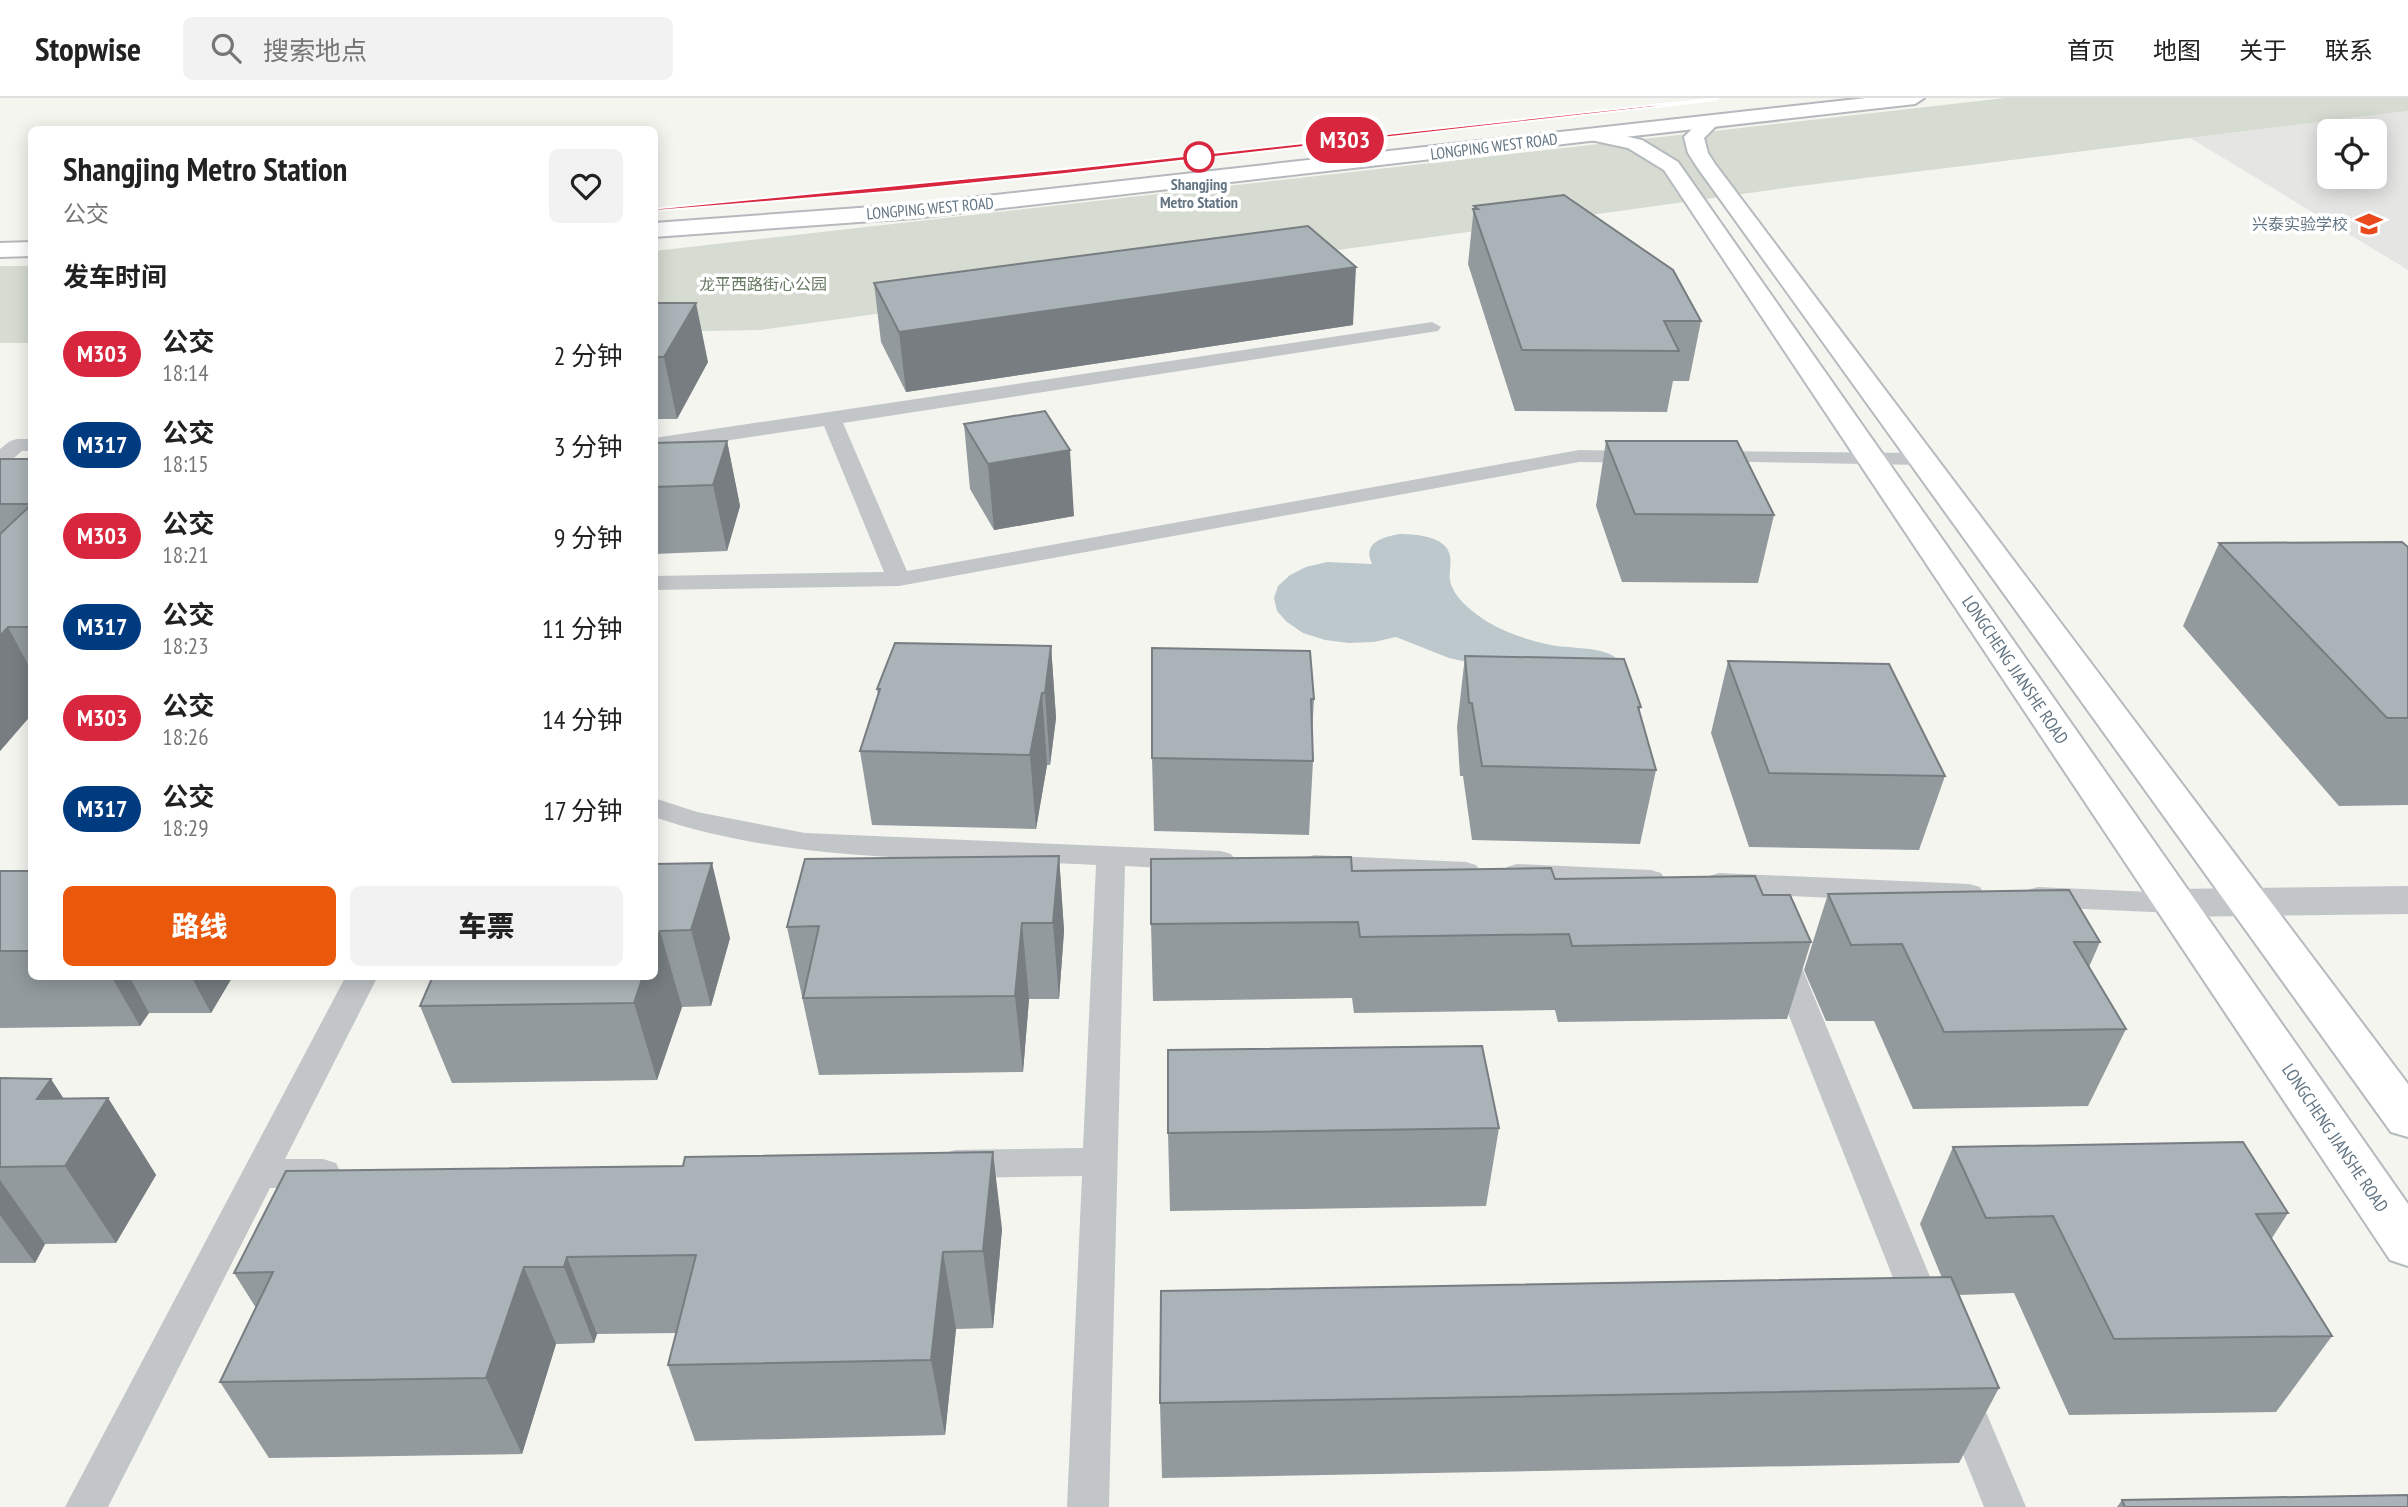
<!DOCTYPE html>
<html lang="zh">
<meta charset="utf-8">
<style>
:root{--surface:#fff;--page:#f2f2f2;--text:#222;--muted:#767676;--line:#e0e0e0;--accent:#ea580c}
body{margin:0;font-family:"PT Sans Narrow","Noto Sans SC",sans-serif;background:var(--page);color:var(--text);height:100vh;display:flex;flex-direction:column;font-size:26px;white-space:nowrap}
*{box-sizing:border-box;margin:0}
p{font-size:23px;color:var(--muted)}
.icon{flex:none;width:38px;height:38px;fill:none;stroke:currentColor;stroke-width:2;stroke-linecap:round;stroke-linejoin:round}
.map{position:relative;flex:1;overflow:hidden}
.sheet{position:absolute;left:28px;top:28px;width:630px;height:854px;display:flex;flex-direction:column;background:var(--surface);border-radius:10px;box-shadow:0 4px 18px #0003}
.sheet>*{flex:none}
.badge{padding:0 14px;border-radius:23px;font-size:24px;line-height:46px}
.controls{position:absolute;left:2317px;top:21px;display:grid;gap:14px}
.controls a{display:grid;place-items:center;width:70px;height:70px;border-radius:10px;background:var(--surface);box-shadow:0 4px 18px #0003;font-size:35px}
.map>.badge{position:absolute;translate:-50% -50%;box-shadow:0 0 0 4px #fff}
h2{padding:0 35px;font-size:26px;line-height:63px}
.round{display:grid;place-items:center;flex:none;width:74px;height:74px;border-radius:10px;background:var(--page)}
.head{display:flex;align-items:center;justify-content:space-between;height:119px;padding:0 35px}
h1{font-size:33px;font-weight:800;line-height:52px}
.action{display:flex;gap:14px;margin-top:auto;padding:14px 35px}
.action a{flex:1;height:80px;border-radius:10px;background:var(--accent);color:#fff;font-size:28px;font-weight:800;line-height:80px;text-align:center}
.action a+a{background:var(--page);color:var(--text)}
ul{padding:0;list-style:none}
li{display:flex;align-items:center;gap:21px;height:91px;padding:0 35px}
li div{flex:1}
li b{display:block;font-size:26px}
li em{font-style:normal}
li .badge{min-width:77px;font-weight:700;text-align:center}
header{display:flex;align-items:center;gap:42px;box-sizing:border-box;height:98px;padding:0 35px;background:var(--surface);border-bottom:2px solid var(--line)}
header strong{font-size:33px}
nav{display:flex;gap:38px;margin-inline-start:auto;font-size:24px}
.search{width:490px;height:63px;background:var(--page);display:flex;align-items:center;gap:18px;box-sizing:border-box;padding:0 24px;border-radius:10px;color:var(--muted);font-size:26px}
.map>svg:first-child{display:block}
</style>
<header>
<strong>Stopwise</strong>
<div class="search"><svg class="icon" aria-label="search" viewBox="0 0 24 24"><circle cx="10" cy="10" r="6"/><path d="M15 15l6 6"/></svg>搜索地点</div>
<nav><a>首页</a><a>地图</a><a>关于</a><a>联系</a></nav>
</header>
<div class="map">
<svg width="2408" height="1409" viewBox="0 0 2408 1409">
<rect width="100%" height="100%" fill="#f5f5f0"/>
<path fill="#e5e6e4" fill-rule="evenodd" d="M2408 13V172L2190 40ZM2329 33H2375V79H2329Z"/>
<g fill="#d6dcd1">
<path d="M2005 0H2408V13L1792 89 761 232 655 234 654 153Z"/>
<rect x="0" y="168" width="31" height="77"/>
</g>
<path fill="#bdc8cd" d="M1400 436C1415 436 1447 438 1450 458 1452 469 1447 477 1452 489 1459 504 1473 514 1486 523 1504 534 1525 541 1546 546 1564 551 1606 548 1617 561L1480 567 1449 560 1396 539 1374 544 1349 545 1325 542 1303 535 1287 524 1277 513 1274 500 1278 488 1290 477 1306 469 1327 464 1372 466C1362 445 1382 439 1400 436Z"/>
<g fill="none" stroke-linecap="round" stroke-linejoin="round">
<g stroke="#b4babe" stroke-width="4">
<g id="secondary">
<path d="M1710 18 1720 24 1704 40 1708 55 1715 66 2408 986V1039L2391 1034 1697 69 1688 55 1684 39 1703 20Z"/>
<path d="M1593 31 1642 42 1678 64 2408 1106V1168L2390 1162 1664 72 1628 50 1586 41 1583 37Z"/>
</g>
</g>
<g stroke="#b5b9bd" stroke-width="4">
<g id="primary">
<path d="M1866 0H1924L1915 6 914 120 654 139V125L914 106Z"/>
<path d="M32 144V158L0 159V145Z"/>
</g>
</g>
<g fill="#c2c6c9" fill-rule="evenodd">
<path d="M1432 224 1441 229 1438 233 843 325 907 473 1579 352 1642 353 1649 355 1652 359 1649 363 1642 365 1579 364 899 488 654 492V478L884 474 824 328 671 351 654 352V340Z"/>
<path d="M17 341H32V353H22L7 366 0 368V351L10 343Z"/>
<path d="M1707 353 1922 355 1929 357 1932 361 1929 365 1922 367 1700 363 1697 359 1700 355Z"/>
<path d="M654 700 697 714 805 735 1221 753 1231 756 1236 763 1231 770 1221 773 1125 768 1109 1409H1067L1082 1078 955 1080 942 1076 937 1066 942 1056 955 1052 1083 1050 1096 767C953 760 791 766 654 719Z"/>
<path d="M1314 757 1466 764 1476 767 1481 774 1476 781 1466 784 1314 777 1304 774 1299 767 1304 760Z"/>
<path d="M1517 766 1651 772 1661 775 1666 782 1661 789 1651 792 1517 786 1507 783 1502 776 1507 769Z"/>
<path d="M1719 775 1969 786 1980 789 1984 796 1980 803 1969 806 1719 795 1709 792 1704 785 1709 778Z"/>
<path d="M2038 789 2175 795 2186 798 2190 805 2186 812 2175 815 2038 809 2027 806 2023 799 2027 792Z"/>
<path d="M1782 849 1793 852 1798 860 1945 1215 1940 1227 1926 1232 1912 1227 1907 1215 1766 860 1771 852Z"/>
<path d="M346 878H378L285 1061H323L336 1065 341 1075 336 1085 323 1089 270 1090 108 1409H65Z"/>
<path d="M1961 1283 1975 1288 2026 1409H1984L1941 1301 1947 1288Z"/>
</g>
<path fill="#c2c6c9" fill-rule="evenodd" d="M2408 788V816L2175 819 2160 815 2154 805 2160 795 2175 791Z"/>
<use href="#secondary" fill="#fff" fill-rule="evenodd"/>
<use href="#primary" fill="#fff" fill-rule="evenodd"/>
</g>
<g fill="#929a9d">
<path d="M1474 108 1701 223 1689 283H1673L1667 314 1515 313 1468 166Z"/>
<path d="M874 185 1353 227 906 294 881 244Z"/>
<path d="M654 205 708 264 677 321H654Z"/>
<path d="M964 326 1074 418 994 432 970 391Z"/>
<path d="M727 343 740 408 727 453 654 456V345Z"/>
<path d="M1606 343 1774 417 1758 485 1622 484 1596 408Z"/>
<path d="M0 361H32V616L0 653Z"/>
<path d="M2219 445 2408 449V707L2339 708 2183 528Z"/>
<path d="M1051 548 1056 620 1050 667H1047L1036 731 872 727 860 653 878 597 877 591Z"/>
<path d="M1152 550 1314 601 1312 637 1313 663 1309 737 1154 733 1152 660Z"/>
<path d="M1465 558 1641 609 1639 614 1656 672 1640 746 1472 742 1463 678H1460L1457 629Z"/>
<path d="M1728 563 1945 678 1919 752 1749 749 1711 635Z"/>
<path d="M1059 758 1064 833 1059 901H1029L1023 974 819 977 787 829Z"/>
<path d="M654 766 730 840 711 908 682 909 657 982 452 985 420 908Z"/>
<path d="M0 773H32V878H233L211 915H149L140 928 0 930Z"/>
<path d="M1352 773 1555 781 1763 797 1811 844 1787 921 1558 924 1555 912 1354 915 1352 900 1153 903 1151 826Z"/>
<path d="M1828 796 2100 844 2089 869 2126 931 2088 1008 1913 1011 1874 923H1826L1804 872Z"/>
<path d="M0 980 64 1001 108 1000 156 1077 116 1145 45 1146 35 1165H0Z"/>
<path d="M1499 1030 1486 1108 1170 1113 1168 1035Z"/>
<path d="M1953 1049 2288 1115 2272 1140 2332 1238 2276 1314 2069 1317 2014 1195 1959 1197 1999 1290 1959 1365 1162 1380 1160 1305 1942 1180 1920 1126Z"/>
<path d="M1002 1131 993 1230 956 1231 945 1337 695 1343 668 1267 676 1235 597 1236 594 1245 556 1246 522 1356 269 1360 220 1284 256 1210 234 1175Z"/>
<path d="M2122 1402 2408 1409H2117Z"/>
</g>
<g fill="#777d80">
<path d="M1356 169 1353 227 906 294 899 234Z"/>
<path d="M696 205 708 264 677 321 664 259Z"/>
<path d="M727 343 740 408 727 453 713 387Z"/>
<path d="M1070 352 1074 418 994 432 988 366Z"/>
<path d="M8 529 32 574V616L0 653V538Z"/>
<path d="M1051 548 1056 620 1050 667 1045 595Z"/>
<path d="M1042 595 1047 667 1036 731 1030 657Z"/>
<path d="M1059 758 1064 833 1059 901 1053 825Z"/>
<path d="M712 765 730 840 711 908 691 832Z"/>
<path d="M1022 825 1029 901 1023 974 1015 898Z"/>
<path d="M660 833 682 909 657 982 634 905 643 878H654V848Z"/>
<path d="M111 878H129L149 915 140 928Z"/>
<path d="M191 878H233L211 915Z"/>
<path d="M51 981 86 1035 108 1000 156 1077 116 1145 65 1068 37 1001Z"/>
<path d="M993 1054 1002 1131 993 1230 983 1153Z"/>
<path d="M0 1082 45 1146 35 1165 0 1117Z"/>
<path d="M943 1154 956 1231 945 1337 931 1262Z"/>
<path d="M567 1159 597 1236 594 1245 564 1169Z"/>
<path d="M524 1169 556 1246 522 1356 486 1280Z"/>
</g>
<g fill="#aab3b7" stroke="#777d80" stroke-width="2">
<path d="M1564 97 1673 172 1701 223H1664L1679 253 1522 252 1473 111H1478L1474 108Z"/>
<path d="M1308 128 1356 169 899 234 874 185Z"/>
<path d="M654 205H696L664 259H654Z"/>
<path d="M1045 313 1070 352 988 366 964 326Z"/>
<path d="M727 343 713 387 654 389V345Z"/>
<path d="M1606 343H1737L1774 417 1635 416Z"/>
<rect x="0" y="361" width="32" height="45"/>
<path d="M32 406V527L29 529H8L0 538V436Z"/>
<path d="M2402 444 2408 449V620H2387L2219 445Z"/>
<path d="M895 545 1051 548 1045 595H1042L1030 657 860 653 880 591H877Z"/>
<path d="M1152 550 1310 553 1314 601H1311L1313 663 1152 660Z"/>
<path d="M1465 558 1624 561 1641 609H1638L1656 672 1482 668 1472 605H1469Z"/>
<path d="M1728 563 1889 566 1945 678 1769 675Z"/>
<path d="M1059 758 1053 825H1022L1015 898 803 900 819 828 787 829 805 761Z"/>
<path d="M1351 759 1352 773 1551 770 1555 781 1755 778 1763 797H1790L1811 844 1572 848 1569 836 1360 839 1358 824 1151 826V761Z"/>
<path d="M712 765 691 832 660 833 654 848V766Z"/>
<rect x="0" y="773" width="32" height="80"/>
<path d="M2069 792 2100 844H2074L2126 931 1944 934 1902 846 1851 847 1828 796Z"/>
<path d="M433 878H643L634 905 420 908Z"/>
<path d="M1482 948 1499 1030 1168 1035V952Z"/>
<path d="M0 980 51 981 37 1001 108 1000 65 1068 0 1069Z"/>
<path d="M2243 1044 2288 1115 2256 1116 2332 1238 2114 1241 2053 1118 1986 1120 1953 1049Z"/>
<path d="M993 1054 983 1153 943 1154 931 1262 668 1267 696 1157 567 1159 564 1169H524L486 1280 220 1284 273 1174 234 1175 286 1073 683 1068 685 1059Z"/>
<path d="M1951 1179 1999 1290 1160 1305 1161 1193Z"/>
<path d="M2408 1397V1409H2125L2122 1402Z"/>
</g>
<path fill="#d7263d" stroke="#fff" stroke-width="2" d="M1716 2 1065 76 898 93 654 113 651 111 1065 71 1718 0Z"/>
<defs>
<g id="school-bare" transform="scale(2.1)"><path d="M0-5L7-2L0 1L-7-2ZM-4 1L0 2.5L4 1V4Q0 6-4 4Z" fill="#e9491d" stroke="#fff" stroke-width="2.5" paint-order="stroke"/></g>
</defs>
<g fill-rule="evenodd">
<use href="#school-bare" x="2369" y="126"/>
</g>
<circle fill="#fff" stroke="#d7263d" stroke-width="3.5" cx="1199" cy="59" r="14"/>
<g text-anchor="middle" stroke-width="7" stroke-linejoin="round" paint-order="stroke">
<g font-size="16" fill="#637583" stroke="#fff">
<text transform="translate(1494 48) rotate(-7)" y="6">LONGPING WEST ROAD</text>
<text transform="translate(930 110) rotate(-5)" y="6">LONGPING WEST ROAD</text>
</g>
<g font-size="16" font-weight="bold" fill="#637583" stroke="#fff">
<text x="1199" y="92">Shangjing<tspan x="1199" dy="18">Metro Station</tspan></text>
</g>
<g font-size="16" fill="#637583" stroke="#fff" text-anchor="end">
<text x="2348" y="132">兴泰实验学校</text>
</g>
<g font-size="16" fill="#677a62" stroke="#fff">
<text x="763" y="192">龙平西路街心公园</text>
</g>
<g font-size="18" fill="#637583" stroke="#fff">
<text transform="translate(2015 572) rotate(56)" y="6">LONGCHENG JIANSHE ROAD</text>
<text transform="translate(2335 1040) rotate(56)" y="6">LONGCHENG JIANSHE ROAD</text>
</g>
</g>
</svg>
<div class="controls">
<a><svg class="icon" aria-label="locate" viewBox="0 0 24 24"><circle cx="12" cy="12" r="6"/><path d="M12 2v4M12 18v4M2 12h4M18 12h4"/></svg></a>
</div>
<b class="badge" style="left:1345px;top:42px;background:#d7263d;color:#fff">M303</b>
<section class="sheet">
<div class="head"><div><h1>Shangjing Metro Station</h1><p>公交</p></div><a class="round"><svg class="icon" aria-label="heart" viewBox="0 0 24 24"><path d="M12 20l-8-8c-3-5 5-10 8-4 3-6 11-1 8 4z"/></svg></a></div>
<h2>发车时间</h2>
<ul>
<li><span class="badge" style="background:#d7263d;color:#fff">M303</span><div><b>公交</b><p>18:14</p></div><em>2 分钟</em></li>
<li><span class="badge" style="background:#003b80;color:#fff">M317</span><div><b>公交</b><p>18:15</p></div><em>3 分钟</em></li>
<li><span class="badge" style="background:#d7263d;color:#fff">M303</span><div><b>公交</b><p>18:21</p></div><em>9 分钟</em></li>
<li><span class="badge" style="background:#003b80;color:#fff">M317</span><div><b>公交</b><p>18:23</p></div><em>11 分钟</em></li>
<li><span class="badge" style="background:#d7263d;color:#fff">M303</span><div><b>公交</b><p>18:26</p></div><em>14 分钟</em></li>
<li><span class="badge" style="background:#003b80;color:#fff">M317</span><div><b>公交</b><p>18:29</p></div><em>17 分钟</em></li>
</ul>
<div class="action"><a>路线</a><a>车票</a></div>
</section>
</div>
